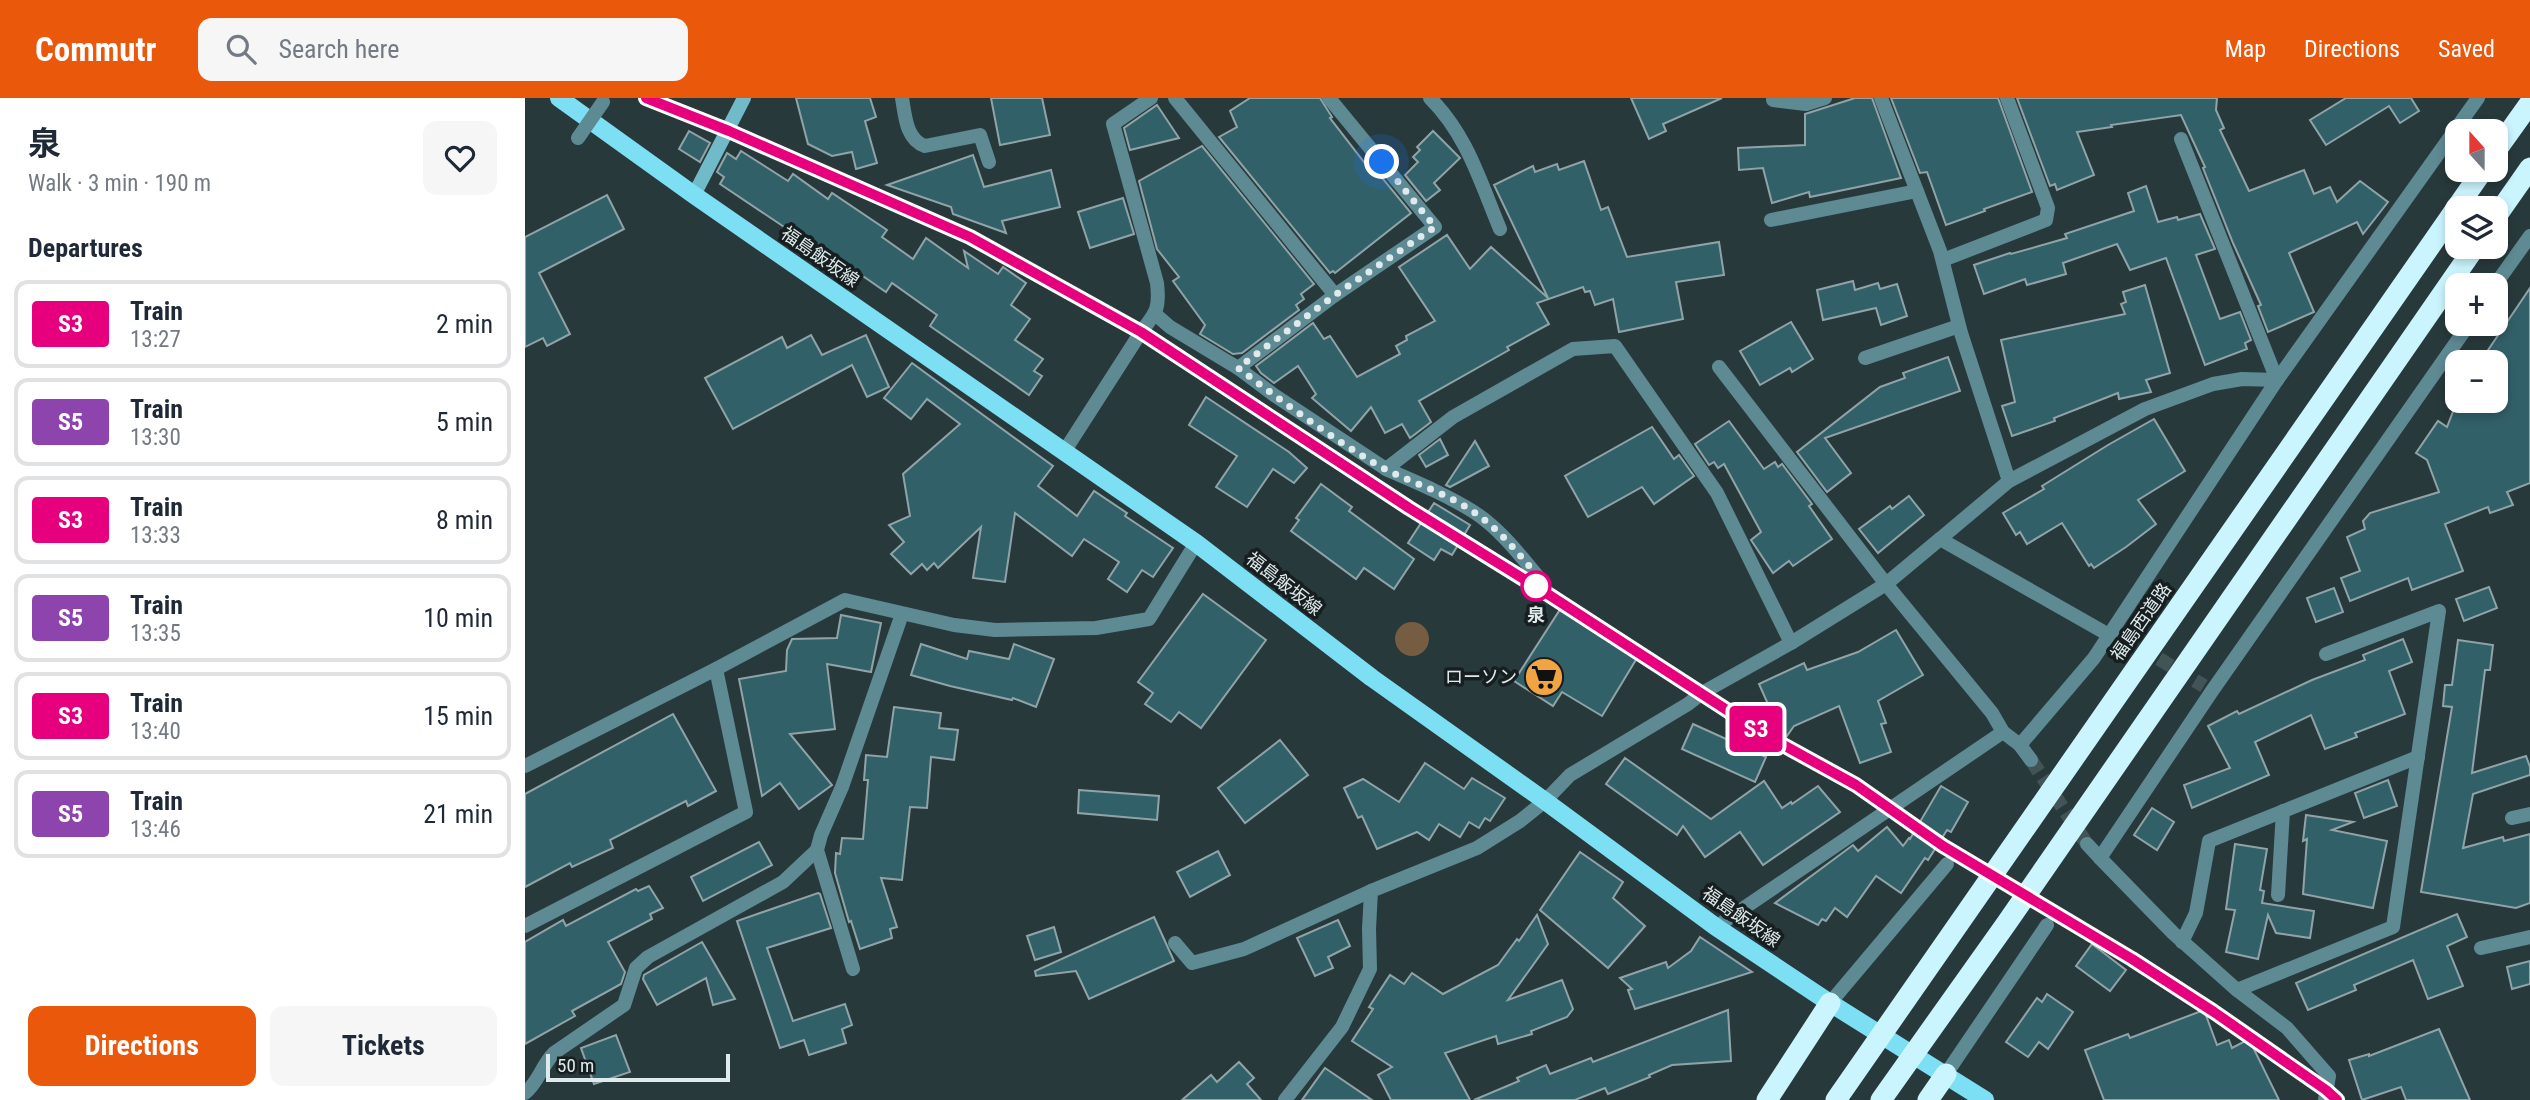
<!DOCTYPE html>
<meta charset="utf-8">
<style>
:root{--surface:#fff;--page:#f6f6f7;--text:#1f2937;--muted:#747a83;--line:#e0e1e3;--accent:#ea580c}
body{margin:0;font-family:"Roboto Condensed","Noto Sans JP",sans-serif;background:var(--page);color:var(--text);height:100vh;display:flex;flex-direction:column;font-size:26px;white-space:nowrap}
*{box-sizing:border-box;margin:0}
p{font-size:23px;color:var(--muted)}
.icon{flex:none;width:38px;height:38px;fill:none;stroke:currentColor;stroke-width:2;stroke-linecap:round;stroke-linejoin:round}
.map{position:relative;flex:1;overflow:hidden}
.drawer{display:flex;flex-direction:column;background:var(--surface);width:525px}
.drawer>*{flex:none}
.badge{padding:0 14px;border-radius:5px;font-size:24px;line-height:46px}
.needle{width:46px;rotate:339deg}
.buttons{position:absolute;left:1920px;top:21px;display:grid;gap:14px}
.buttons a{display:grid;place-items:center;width:63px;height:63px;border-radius:14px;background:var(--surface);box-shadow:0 4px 10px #0003;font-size:35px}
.scale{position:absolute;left:21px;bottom:18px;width:184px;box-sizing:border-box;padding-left:7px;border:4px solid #dfeaec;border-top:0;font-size:19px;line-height:24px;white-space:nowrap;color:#dfeaec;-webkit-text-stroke:5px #171e20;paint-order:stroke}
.you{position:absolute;width:35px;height:35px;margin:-18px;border:5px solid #fff;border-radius:50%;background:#1a73e8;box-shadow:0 0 0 10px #1a73e833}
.map>.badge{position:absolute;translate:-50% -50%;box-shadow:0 0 0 4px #fff}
h2{padding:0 28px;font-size:26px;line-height:63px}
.round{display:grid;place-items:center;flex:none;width:74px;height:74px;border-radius:14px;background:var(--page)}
.headline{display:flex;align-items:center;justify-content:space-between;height:119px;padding:0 28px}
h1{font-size:33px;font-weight:700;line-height:52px}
.action{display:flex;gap:14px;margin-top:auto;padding:14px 28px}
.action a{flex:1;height:80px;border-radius:14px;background:var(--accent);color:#fff;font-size:28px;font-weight:700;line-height:80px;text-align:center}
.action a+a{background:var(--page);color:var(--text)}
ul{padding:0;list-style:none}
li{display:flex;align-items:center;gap:21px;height:88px;margin:0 14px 10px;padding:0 14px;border:4px solid var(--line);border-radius:14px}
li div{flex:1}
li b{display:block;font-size:26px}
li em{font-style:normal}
li .badge{min-width:77px;font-weight:700;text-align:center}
header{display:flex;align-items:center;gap:42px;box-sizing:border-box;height:98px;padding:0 35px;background:var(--accent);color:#fff}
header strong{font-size:33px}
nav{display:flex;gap:38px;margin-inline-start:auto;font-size:24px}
.search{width:490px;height:63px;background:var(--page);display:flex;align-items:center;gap:18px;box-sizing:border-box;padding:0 24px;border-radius:14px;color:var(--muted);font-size:26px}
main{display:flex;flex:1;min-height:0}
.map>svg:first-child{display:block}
</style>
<header>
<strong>Commutr</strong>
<div class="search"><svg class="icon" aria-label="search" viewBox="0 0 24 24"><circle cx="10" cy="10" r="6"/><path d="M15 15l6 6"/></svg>Search here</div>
<nav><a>Map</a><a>Directions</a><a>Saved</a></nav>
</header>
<main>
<section class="drawer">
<div class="headline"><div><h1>泉</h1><p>Walk · 3 min · 190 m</p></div><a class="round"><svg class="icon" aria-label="heart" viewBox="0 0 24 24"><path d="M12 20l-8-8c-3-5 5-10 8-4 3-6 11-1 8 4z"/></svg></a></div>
<h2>Departures</h2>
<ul>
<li><span class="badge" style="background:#e6007e;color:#fff">S3</span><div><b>Train</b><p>13:27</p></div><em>2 min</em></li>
<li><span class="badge" style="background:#8e44ad;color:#fff">S5</span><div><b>Train</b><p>13:30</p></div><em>5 min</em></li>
<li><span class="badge" style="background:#e6007e;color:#fff">S3</span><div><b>Train</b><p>13:33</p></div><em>8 min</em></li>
<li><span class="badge" style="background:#8e44ad;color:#fff">S5</span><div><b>Train</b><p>13:35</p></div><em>10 min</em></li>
<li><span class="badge" style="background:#e6007e;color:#fff">S3</span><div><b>Train</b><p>13:40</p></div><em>15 min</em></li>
<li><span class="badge" style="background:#8e44ad;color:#fff">S5</span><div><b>Train</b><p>13:46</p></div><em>21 min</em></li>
</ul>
<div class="action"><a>Directions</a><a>Tickets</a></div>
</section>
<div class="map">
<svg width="2005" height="1002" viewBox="0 0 2005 1002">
<rect width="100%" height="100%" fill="#28393c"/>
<circle fill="#765c40" cx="887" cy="541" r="17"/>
<g fill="#326069" stroke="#90a4a8" stroke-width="2">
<path d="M271 0H345L351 19 340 23 352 65 331 71 327 54 307 58 283 46Z"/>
<path d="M466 0H517L525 37 475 47Z"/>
<path d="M725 0H795L807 19 805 20 839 64 847 73 850 71 886 115 810 175 808 173 805 175 694 39 712 29 705 13Z"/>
<path d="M1106 0H1197L1138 26 1141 33 1124 41Z"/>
<path d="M1330 0H1347L1376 80 1285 99 1284 94 1247 105 1238 70 1214 72 1213 50 1280 47V16Z"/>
<path d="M1366 0H1473L1507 94 1459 111 1460 113 1421 127 1402 74 1395 75Z"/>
<path d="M1492 0H1692L1691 12 1699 30 1695 32 1724 93 1779 72 1789 96 1805 89 1812 104 1835 83 1863 104 1838 136 1832 124 1764 155 1789 214 1743 234 1733 208 1736 207 1708 145 1678 70 1680 69 1656 17 1586 27 1587 29 1552 34 1569 77 1532 92 1530 86 1525 88Z"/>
<path d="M1821 0H1886L1894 13 1875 25 1864 8 1801 47 1785 22Z"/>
<path d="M632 7 654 40 605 52 599 30Z"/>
<path d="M164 33 185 45 175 64 154 51Z"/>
<path d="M908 33 935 60 909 85 915 92 901 103 880 77 893 64 888 59 895 52 892 49Z"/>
<path d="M677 48 789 186 776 196 779 201 771 207 774 212 717 255 708 256 675 236 680 227 648 183 654 179 632 151 614 83Z"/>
<path d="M216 53 263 83 268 76 303 101 307 95 362 132 357 139 388 161 401 140 443 170 439 153 473 176 478 169 501 185 486 207 505 221 490 242 518 261 509 273 517 278 504 297 405 228 412 217 367 185 361 194 332 174 331 177 195 86 199 79 192 74 202 55 211 61Z"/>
<path d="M448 57 459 89 526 72 535 109 477 123 481 135 428 116 426 109 362 87Z"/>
<path d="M1059 63 1076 112 1083 109 1102 159 1194 144 1199 177 1151 184 1158 221 1094 234 1088 201 1070 207 1065 193 1060 194 1058 189 1012 205 1024 226 982 249 984 252 894 303 906 324 885 340 877 326 860 335 846 309 826 333 787 300 791 296 773 268 749 285 736 275 731 268 788 225 799 241 805 238 832 279 875 256 871 248 882 242 881 238 910 223 874 169 922 137 945 171 966 149 1023 200 969 87 1008 68 1010 74 1032 66 1034 72Z"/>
<path d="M1621 88 1633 124 1652 119 1653 122 1675 116 1690 151 1671 157 1695 221 1715 214 1726 242 1720 245 1722 251 1680 267 1641 160 1605 172 1592 146 1538 165 1541 176 1502 187 1500 181 1459 196 1449 167 1485 155 1486 156 1542 140 1540 136 1609 113 1603 95Z"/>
<path d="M82 97 99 131 14 175 45 236 22 248 18 240 0 249V139Z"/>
<path d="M598 100 609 136 565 150 553 114Z"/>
<path d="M1328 183 1330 192 1353 185 1355 191 1372 186 1382 218 1356 227 1351 210 1298 222 1292 192Z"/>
<path d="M1620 187 1645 275 1621 282 1626 294 1594 301 1593 295 1529 320 1530 323 1487 338 1477 308 1490 304 1476 242 1600 216 1596 206 1601 204 1598 194Z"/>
<path d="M2005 190V385L1982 394 1988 407 1965 415 1963 409 1920 426 1938 473 1887 492 1883 480 1825 503 1816 480 1835 473 1822 439 1840 431 1838 423 1845 415 1914 394 1902 362 1891 355 1913 323 1922 329 1929 311 1945 303H1970V264H1955Z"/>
<path d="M1266 224 1288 261 1267 274 1265 270 1235 287 1215 253Z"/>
<path d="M286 237 297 257 341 237 364 289 342 299 327 267 208 331 180 280 257 239 262 250Z"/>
<path d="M1423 259 1435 293 1300 340 1326 375 1302 394 1272 354 1355 289 1380 280 1378 275Z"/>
<path d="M387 265 528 368 513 388 552 418 569 393 602 415 600 418 648 450 628 479 617 472 602 494 583 481 594 464 559 441 547 458 490 415 480 484 448 480 456 429 413 470 409 465 402 472 397 466 386 476 366 456 379 444 364 427 385 418 378 376 435 326 402 301 386 321 359 300Z"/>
<path d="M681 299 764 354 782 370 769 385 748 371 722 409 691 389 712 358 664 327Z"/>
<path d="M1629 321 1660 373 1613 402 1631 426 1601 449 1569 470 1566 466 1564 468 1537 425 1502 446 1495 434 1491 437 1478 415 1519 391 1517 388 1583 347Z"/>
<path d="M1204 323 1239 371 1250 364 1253 369 1257 366 1287 406 1284 408 1307 441 1268 468 1264 463 1248 475 1226 442 1236 434 1199 366 1193 370 1189 364 1184 367 1170 346Z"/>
<path d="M1127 329 1149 361 1154 357 1169 378 1129 406 1117 389 1063 419 1040 378Z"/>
<path d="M915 341 923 357 901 369 894 357Z"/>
<path d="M950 343 964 368 925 389 921 387Z"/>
<path d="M796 386 827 409 824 413 889 461 869 491 839 470 831 481 766 433 774 422 771 420Z"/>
<path d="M1384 398 1399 417 1353 455 1334 431 1365 408 1367 411Z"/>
<path d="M909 405 945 427 927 457 916 451 909 462 883 445Z"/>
<path d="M1964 489 1972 510 1939 523 1931 501Z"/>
<path d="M1809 490 1818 514 1791 524 1782 500Z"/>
<path d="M678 496 741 542 676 630 654 614 646 624 620 606 628 595 613 584Z"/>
<path d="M1036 510 1112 560 1077 618 1037 594 1028 608 989 583Z"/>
<path d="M316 517 356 525 346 574 302 566 310 631 265 636 307 687 274 711 255 685 237 698 214 581 261 573 262 552 267 541 312 540Z"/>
<path d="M1371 532 1398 577 1353 603 1361 625 1356 626 1366 654 1335 665 1314 608 1269 628 1259 642 1234 586 1279 565 1282 572 1333 554Z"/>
<path d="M1878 541 1887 564 1864 573 1880 616 1830 635 1832 639 1800 651 1786 617 1730 644 1744 677 1667 710 1659 687 1705 670 1683 628 1712 613 1714 616 1787 582 1840 562 1838 557Z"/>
<path d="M1933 542 1968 547 1965 572H1960L1947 675 2001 658 2005 669V677L1948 696 1938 750 1978 739 1979 743 2005 736V805L1991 810 1896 794 1927 609 1918 608 1920 587H1927Z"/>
<path d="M396 546 442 561 444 553 484 561 489 546 529 561 511 609 488 600 487 602 425 588 386 577Z"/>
<path d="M369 609 416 615 414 630 433 632 429 662 406 659 402 710 385 709 377 782 356 780 372 829 365 831 367 840 335 851 326 823 324 824 310 775 311 755 315 756 317 740 338 741 343 682H339L341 657 362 659Z"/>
<path d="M148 616 191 693 163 708 161 703 85 742 88 750 47 769 45 765 0 789V696Z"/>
<path d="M1168 626 1241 659 1230 684 1157 651Z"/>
<path d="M755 642 783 677 720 725 693 690Z"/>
<path d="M1100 660 1186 721 1239 683 1257 710 1266 704 1267 706 1293 688 1315 714 1238 767 1215 734 1180 759 1158 728 1152 737 1081 686Z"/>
<path d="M900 665 939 691 947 680 980 700 965 723 960 720 954 730 944 724 935 739 914 726 904 742 892 734 852 751 837 718 833 720 819 690 838 681 874 704Z"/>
<path d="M1863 682 1872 708 1839 720 1830 695Z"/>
<path d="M1416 688 1443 704 1426 734 1422 732 1403 762 1400 760 1376 795 1351 778 1322 819 1310 810 1301 823 1297 821 1293 827 1250 805 1328 747 1333 753 1362 729 1378 748 1384 740 1385 741Z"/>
<path d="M554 692 634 698 632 722 553 715Z"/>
<path d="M1627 710 1649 724 1632 752 1609 737Z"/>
<path d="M1781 717 1828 724 1807 732 1862 743 1848 810 1778 796 1782 741 1778 743Z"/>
<path d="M234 744 247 767 178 803 166 779Z"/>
<path d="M1710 746 1742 751 1735 792 1739 793 1737 805 1789 813 1785 840 1751 835 1743 817 1733 861 1701 854 1710 812 1701 811Z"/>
<path d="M693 753 705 777 665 799 652 774Z"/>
<path d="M1055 754 1098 784 1088 800 1120 828 1083 870 1015 812Z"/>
<path d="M124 788 138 810 125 816 127 821 83 844 100 874 96 886 47 913 50 918 0 946V844L38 822 41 828 111 791 113 793Z"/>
<path d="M293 795 295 796 306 830 242 850 268 923 320 906 327 927 317 931 321 945 284 957 279 942 255 950 212 823Z"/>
<path d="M1932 816 1942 839 1922 848 1938 888 1903 901 1888 862 1829 887 1831 892 1783 912 1771 885Z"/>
<path d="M1012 817 1023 846 983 902 1037 882 1048 911 1042 919 1006 933 1007 936 973 946 971 938 920 955 945 1002H866L853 977 867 969 827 943 848 911 844 909 865 877 879 886 887 875 918 896 973 867 992 841 994 843Z"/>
<path d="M629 819 649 863 564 901 551 873 511 878 510 873Z"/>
<path d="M813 822 825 848 803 859 808 870 790 878 772 840Z"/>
<path d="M529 829 536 854 510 862 502 838Z"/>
<path d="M1175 839 1227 874 1110 911 1103 892 1107 891 1095 880 1141 864 1143 870 1166 853Z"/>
<path d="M177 844 210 901 188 907 181 880 132 907 118 881 119 877Z"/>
<path d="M1567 846 1601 872 1585 893 1551 868Z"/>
<path d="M2005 863V886L1987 891 1982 869Z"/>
<path d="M1522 896 1548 914 1523 951 1514 944 1503 959 1481 944 1512 900 1517 904Z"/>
<path d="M1203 912 1206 963 1147 967 1124 977 1125 979 1083 996 1080 990 1050 1002H949L994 983 992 980 1021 967 1025 976 1066 960 1068 964Z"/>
<path d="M1679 912 1692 947 1704 942 1707 950 1724 941 1754 1002H1579L1560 952 1603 936 1605 940Z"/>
<path d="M1914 931 1945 1002H1881L1876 989 1837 1002 1824 962 1844 956V958Z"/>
<path d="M91 937 105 974 69 986 56 950Z"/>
<path d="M714 964 729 980 722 986 736 1002H657L686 977 692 984Z"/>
<path d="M800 970 847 1002H777Z"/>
</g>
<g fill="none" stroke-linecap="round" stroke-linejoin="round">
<g stroke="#435456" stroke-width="14" stroke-dasharray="14 7" stroke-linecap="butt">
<path d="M1598 539 1679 588"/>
<path d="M1506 662 1562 746"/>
</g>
<g stroke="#5e8a94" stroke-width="14">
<path d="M377 0C380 17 381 42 400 48L455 37 464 64"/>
<path d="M650 0 810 197"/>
<path d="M905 0C942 37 955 83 975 131"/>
<path d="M1356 0 1415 153 1436 235 1484 383"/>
<path d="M1248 2 1281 6 1300 0"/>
<path d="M1656 41 1752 282"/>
<path d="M1246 122 1392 93"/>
<path d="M1418 162 1521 122 1523 110 1482 0"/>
<path d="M1970 187 2005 138"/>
<path d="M630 216 645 229 713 270 810 197 910 129 804 0"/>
<path d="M1340 260 1434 228"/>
<path d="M1194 269 1361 486 1467 615 1478 634 1495 647"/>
<path d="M713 270 749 297 861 371"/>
<path d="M539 354 616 234C631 215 635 211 632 185L588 26 626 0"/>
<path d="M1415 441 1484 383 1620 311 1688 286 1717 281 1752 282"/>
<path d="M1014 480C995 457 975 431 949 414 922 397 891 384 861 371L928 319 1048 251 1090 248 1192 395 1266 545"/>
<path d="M1506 662 1495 647 1569 560 1752 282 1953 0"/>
<path d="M0 668 191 571 320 502 429 527 470 532 571 530 624 521 671 445"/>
<path d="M1987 720 2005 716"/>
<path d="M1562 746 1575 760 1687 593 1944 226"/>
<path d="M1575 760 1648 835 1712 892 1762 930 1804 978 1800 1002"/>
<path d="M1753 797 1758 713"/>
<path d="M0 828 221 714 191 571"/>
<path d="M1191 829 1478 634"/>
<path d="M1657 844 1671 815 1684 743 1893 659"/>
<path d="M650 845 667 865 719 851 846 793"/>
<path d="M1956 850 2005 839"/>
<path d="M328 871 292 752 296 737 317 689 377 516"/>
<path d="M1712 892 1868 829 1914 513 1801 556"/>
<path d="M1305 905 1422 766"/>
<path d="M1421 976 1522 827"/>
<path d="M0 995C13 985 17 967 29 955L99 907 111 870 123 859 258 784 292 752"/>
<path d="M760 1002 817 929 845 871 844 831 846 793 952 750 995 723 1020 703 1045 677 1163 606 1177 595 1266 545 1361 486 1415 441 1584 537 1598 539"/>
</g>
<path stroke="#70bac9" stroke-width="14" d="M169 97 219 0"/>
<path stroke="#7ddff3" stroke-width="18" d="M34 0 169 97 671 445 847 580 1020 703 1191 829 1305 905 1460 1002"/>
<g stroke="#cbf5fe" stroke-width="21">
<path d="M1970 54 2005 5"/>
<path d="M1970 120 2005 70"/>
<path d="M1242 1002 1305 905"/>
<path d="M1403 1002 1421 976"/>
</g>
<g stroke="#899699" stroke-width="8">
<path id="rail" d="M121 0 204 33 445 139 616 234 884 410 1019 493 1242 638 1331 687 1418 748 1607 861 1690 914 1801 992 1812 1002"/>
</g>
<use href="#rail" stroke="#171e20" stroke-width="5" stroke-dasharray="16" stroke-linecap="butt"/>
<path stroke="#5e8a94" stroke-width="14" d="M53 40 78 4"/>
<g stroke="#cbf5fe" stroke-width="21">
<path d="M1311 1002 1958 72"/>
<path d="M1356 1002 1481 826 1950 149"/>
</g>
</g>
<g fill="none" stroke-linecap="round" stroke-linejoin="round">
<g stroke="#fff" stroke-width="16">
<path id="line" d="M121 0 204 33 445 139 616 234 884 410 1018 493 1242 638 1331 687 1418 748 1607 861 1689 914 1801 992 1812 1002"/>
</g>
<use href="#line" stroke="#e6007e" stroke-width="10"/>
<path stroke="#dfeaec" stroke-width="7" stroke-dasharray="0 12.6" d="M857 64 910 129 810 197 713 270C757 303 802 337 849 365 881 384 920 393 950 415 975 432 995 457 1014 480L1011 488"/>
</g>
<defs>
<g id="supermarket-disc" transform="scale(2.0125)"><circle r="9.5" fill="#f3a442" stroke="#171e20"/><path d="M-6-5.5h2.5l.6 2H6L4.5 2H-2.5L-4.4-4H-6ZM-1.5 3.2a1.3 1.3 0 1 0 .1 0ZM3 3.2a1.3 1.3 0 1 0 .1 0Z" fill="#111"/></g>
</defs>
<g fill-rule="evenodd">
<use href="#supermarket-disc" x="1019" y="579"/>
</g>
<circle fill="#fff" stroke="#e6007e" stroke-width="3.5" cx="1011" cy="488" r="14"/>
<g text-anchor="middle" stroke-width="7" stroke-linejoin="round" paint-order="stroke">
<g font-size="18" fill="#dfeaec" stroke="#171e20">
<text transform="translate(295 159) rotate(35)" y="6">福島飯坂線</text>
<text transform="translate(759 486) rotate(38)" y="6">福島飯坂線</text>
<text transform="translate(1616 524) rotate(-55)" y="6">福島西道路</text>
<text transform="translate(1216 819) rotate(35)" y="6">福島飯坂線</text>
</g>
<g font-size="18" font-weight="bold" fill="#dfeaec" stroke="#171e20">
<text x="1011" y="523">泉</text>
</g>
<g font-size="18" fill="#dfeaec" stroke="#171e20" text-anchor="end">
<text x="992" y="585">ローソン</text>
</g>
</g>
</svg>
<div class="buttons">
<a><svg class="needle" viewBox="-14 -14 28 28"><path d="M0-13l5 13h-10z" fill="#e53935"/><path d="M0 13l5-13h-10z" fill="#747a83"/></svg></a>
<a><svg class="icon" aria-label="layers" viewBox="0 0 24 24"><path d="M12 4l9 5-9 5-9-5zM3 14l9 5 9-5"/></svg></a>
<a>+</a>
<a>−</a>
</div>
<div class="scale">50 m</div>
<div class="you" style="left:857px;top:64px"></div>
<b class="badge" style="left:1231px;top:631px;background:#e6007e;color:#fff">S3</b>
</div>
</main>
